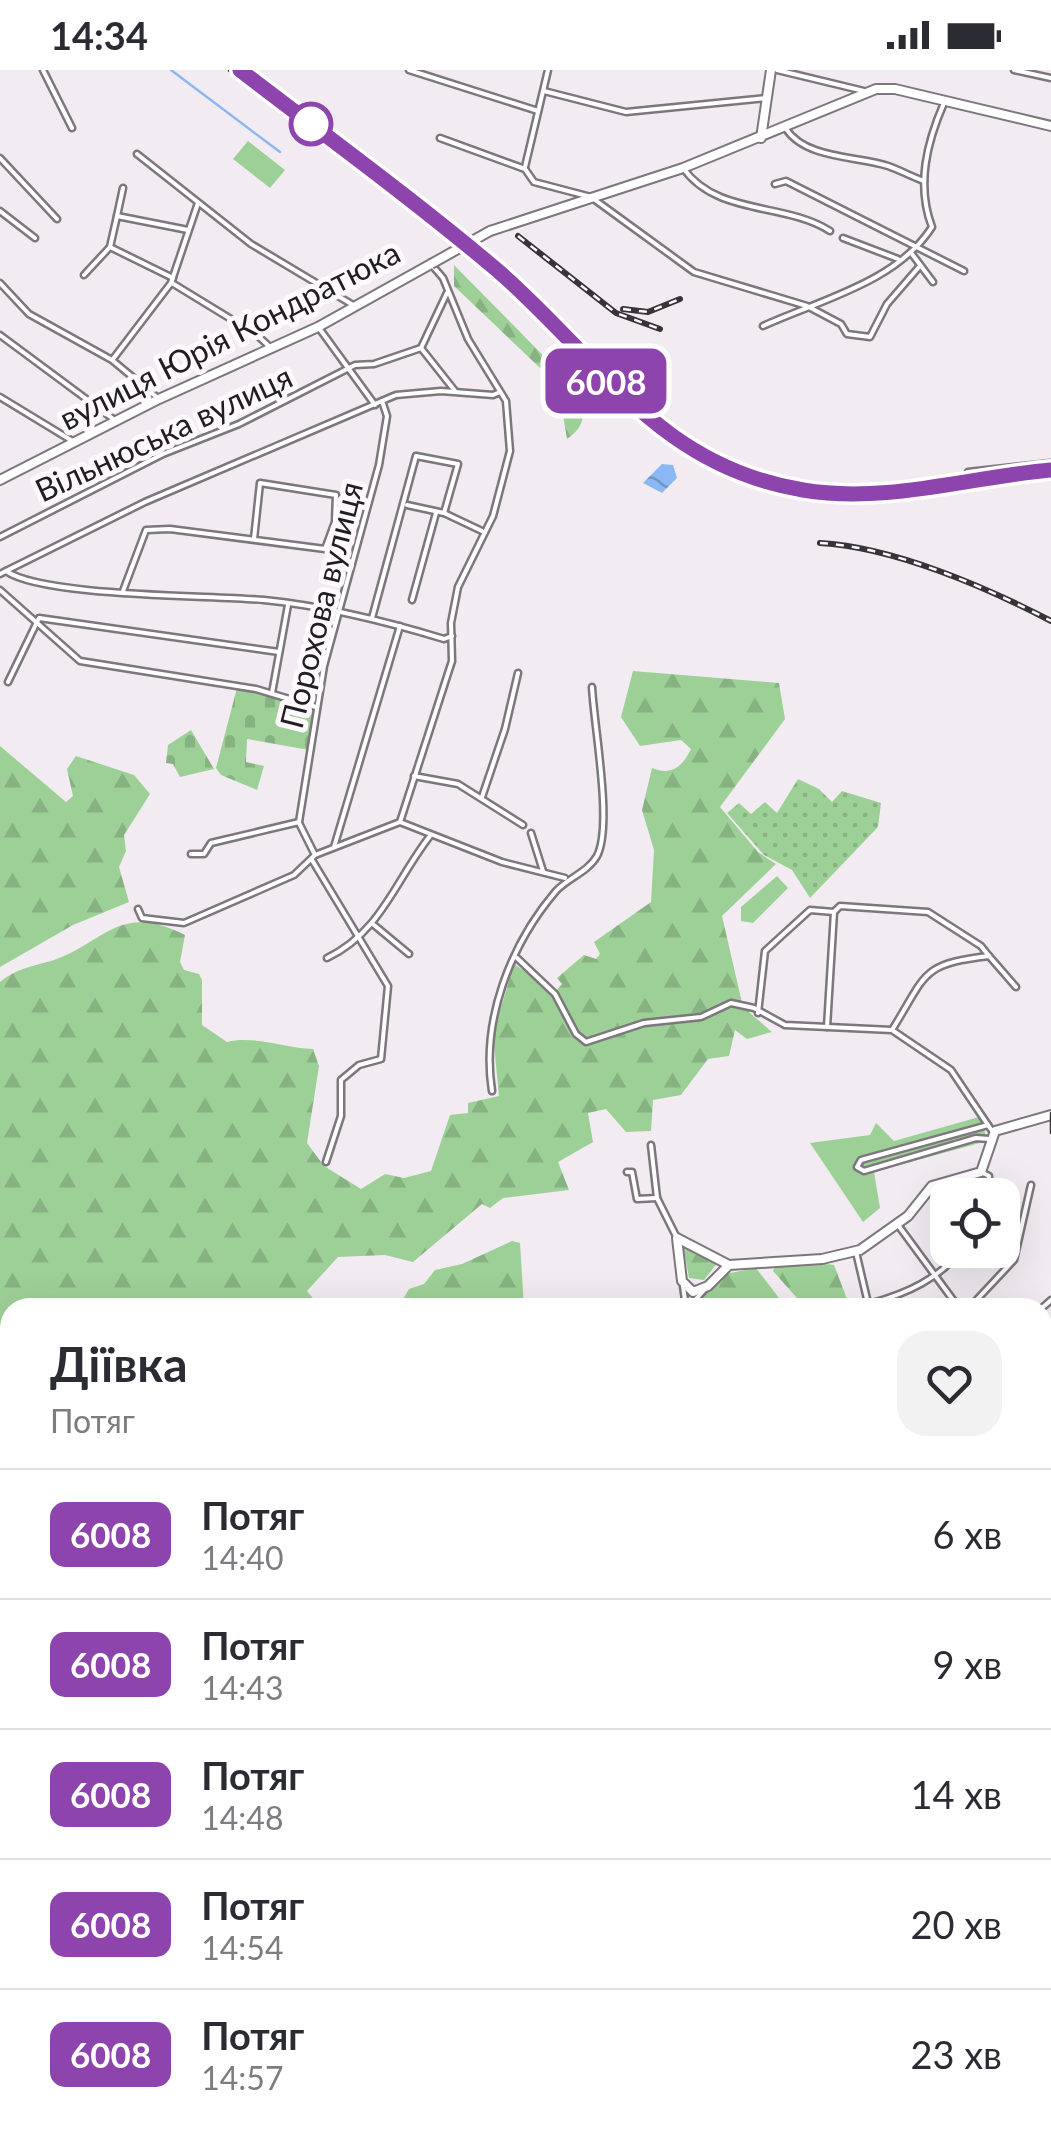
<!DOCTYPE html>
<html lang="uk">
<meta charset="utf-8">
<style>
:root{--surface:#fff;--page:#f2f2f3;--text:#2b2b33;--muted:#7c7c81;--line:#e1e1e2}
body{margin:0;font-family:Lato,sans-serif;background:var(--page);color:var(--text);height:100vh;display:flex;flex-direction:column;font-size:38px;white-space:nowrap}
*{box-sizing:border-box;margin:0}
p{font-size:32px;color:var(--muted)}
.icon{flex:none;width:55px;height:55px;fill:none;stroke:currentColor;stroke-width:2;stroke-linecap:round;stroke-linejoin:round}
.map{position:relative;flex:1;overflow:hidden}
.drawer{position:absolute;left:0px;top:1228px;width:1052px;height:842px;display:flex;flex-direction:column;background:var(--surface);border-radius:30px 30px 0 0;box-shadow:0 10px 40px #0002}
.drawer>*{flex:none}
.badge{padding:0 20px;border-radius:15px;font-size:35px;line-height:65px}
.controls{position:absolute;left:930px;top:1108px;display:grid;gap:20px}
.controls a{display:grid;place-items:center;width:90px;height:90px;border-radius:20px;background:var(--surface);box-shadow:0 10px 40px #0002;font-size:50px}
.map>.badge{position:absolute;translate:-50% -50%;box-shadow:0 0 0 5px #fff}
.round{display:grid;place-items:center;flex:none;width:105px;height:105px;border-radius:30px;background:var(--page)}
.summary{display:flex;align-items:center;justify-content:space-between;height:170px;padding:0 50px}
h1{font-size:48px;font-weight:700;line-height:75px}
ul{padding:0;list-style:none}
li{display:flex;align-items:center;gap:30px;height:130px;padding:0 50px;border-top:2px solid var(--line)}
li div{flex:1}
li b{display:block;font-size:38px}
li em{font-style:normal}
li .badge{min-width:110px;font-weight:700;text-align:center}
.status{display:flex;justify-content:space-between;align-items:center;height:70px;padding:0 50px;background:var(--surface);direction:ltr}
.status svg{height:28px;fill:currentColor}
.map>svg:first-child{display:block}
</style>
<div class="status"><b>14:34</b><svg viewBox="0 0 49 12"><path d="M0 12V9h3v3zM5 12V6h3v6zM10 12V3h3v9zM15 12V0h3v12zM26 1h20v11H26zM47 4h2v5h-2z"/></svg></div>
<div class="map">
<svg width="1051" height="2068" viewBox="0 0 1051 2068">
<defs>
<pattern id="forest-firs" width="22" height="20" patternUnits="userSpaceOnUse" patternTransform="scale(2.5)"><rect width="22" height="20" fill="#9dd096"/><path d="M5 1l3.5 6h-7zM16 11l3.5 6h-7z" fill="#87b281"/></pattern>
<pattern id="cemetery-stones" width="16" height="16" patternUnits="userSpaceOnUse" patternTransform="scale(2.5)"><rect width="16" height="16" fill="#9dd096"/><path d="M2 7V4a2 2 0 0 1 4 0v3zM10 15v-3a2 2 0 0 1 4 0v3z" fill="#87b281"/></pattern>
<pattern id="garden-dots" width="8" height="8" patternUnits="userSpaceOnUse" patternTransform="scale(2.5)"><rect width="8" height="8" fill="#9dd096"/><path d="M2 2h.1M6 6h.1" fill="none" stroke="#87b281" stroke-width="1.8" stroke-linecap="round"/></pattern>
<pattern id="water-waves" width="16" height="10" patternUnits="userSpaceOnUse" patternTransform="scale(2.5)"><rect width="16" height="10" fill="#8bb8f4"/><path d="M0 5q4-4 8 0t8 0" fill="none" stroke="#7195c5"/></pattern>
</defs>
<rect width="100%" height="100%" fill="#f2ecf2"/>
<g fill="#9dd096">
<path d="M248 71 285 100 270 118 233 89Z"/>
<path d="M777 806 788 818 753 853 741 851V837Z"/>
<path d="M979 1047 981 1053 962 1059 984 1058 987 1071 874 1102 880 1138 863 1152 810 1073 870 1065 876 1053 894 1071Z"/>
</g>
<g fill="url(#forest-firs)">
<path d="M454 195 584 327 590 340 583 341C584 354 576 363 567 369L558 315 454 216Z"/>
<path d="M633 601 779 613 785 649 720 737 758 782 776 794 722 846 743 937 772 962 747 969 735 960 729 986 708 989 681 1025 653 1030 651 1061 626 1062 606 1039 588 1043 593 1072 558 1092 569 1120 503 1128 490 1138 482 1134 413 1192 385 1185 338 1187 307 1221 320 1237 10 1238V1430L0 1412V912C15 899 33 896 51 891 104 874 118 831 185 865L180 892 184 900 199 904 202 910V955L227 972C253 965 285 978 313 979L319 996 307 1073 324 1096 361 1119 385 1104 404 1108 431 1101 450 1045 468 1043V1033L499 1026 493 964 514 894 556 921 562 914 557 908 584 885 596 889 600 884 594 872 651 832 654 780 642 740 652 698C672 706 682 697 691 679L681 670 640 676 621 647Z"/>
<path d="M0 676 66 732 73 726 67 699 76 686 134 705 150 724 124 765 126 781 119 797 129 832 73 855 0 897Z"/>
<path d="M512 1171 520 1173 524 1237 399 1236 409 1219 424 1214 435 1200 462 1194Z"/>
<path d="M683 1174 718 1192 704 1210 689 1208Z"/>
<path d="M811 1192 834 1195 850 1237H805L773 1201 776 1195Z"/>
<path d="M756 1198 786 1237 692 1238 720 1205Z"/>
<path d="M1051 1408V1583L1043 1584V1441Z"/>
<path d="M0 1495 10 1518V1587L0 1565Z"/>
<path d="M1043 1681 1051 1708V2068H931L933 2060H1042Z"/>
<path d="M550 2060H717L731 2068H556Z"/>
</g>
<g fill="url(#cemetery-stones)">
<path d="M237 618 255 620 314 641 309 680 247 669 246 692 264 696 257 720 221 705 216 698Z"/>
<path d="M191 660 214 699 180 707 173 694 166 693 168 675Z"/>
</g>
<path fill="url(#garden-dots)" d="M798 709 819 719 832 732 842 721 881 733 878 757 810 828 792 800 764 785 727 743 739 733 751 744 765 732 777 743Z"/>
<path fill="url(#water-waves)" d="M662 394 673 395 677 408 662 423 643 413Z"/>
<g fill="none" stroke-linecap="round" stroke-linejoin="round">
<g stroke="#8bb8f4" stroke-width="2.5">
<path d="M171 0 280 82"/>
<path d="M1051 1706V1744"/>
<path d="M1051 1749V1751"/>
<path d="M1042 1973 1051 1946"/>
<path d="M1025 2068 1026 2060"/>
</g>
<g stroke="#7d777d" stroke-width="9">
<g id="street">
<path d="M43 0 72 58"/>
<path d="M409 0 538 41"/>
<path d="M777 0 864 21"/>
<path d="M1014 0 1051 8"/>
<path d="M544 21 626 42 766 28"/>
<path d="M786 59C806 89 857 86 888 96 900 100 912 107 924 111"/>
<path d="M440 68 525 99 534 112 591 127 694 202 807 236 841 254 847 264 870 267 887 234 919 197"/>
<path d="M137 84 251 174 353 235"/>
<path d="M0 88 57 149"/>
<path d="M525 97 548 0"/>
<path d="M683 98C717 146 785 132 830 161"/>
<path d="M775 114 786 111 964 201"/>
<path d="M0 141 35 168"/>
<path d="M117 146 123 118"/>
<path d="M843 168 898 189"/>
<path d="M110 177 117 146 188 160"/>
<path d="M912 184 933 212"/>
<path d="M84 205 110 177 173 208"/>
<path d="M0 213 29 244 112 290 159 329"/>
<path d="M172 213 257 265 272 279"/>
<path d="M763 256C820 230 897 212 932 157 916 115 927 72 944 33"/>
<path d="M319 258 375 335"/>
<path d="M0 265 116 351"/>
<path d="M421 278 455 321"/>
<path d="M113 289 171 213 198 133"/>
<path d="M0 327 74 372"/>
<path d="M968 402 1051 393"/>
<path d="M407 435 444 443 482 461"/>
<path d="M0 467 163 384 239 354 355 295 374 294 421 278 447 223"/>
<path d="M6 501C43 527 211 525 264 530 326 536 385 551 444 569L452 566"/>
<path d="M0 504 145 432 396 325 441 321 493 325 500 322"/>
<path d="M0 520 80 591 256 619 316 637"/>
<path d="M123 521 146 460 170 459 325 479 335 452 336 425 260 413 254 469"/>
<path d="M412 530 436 443"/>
<path d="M372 548 416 386 458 394 444 443"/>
<path d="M8 612 39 548 279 582"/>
<path d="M272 623 288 535"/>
<path d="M414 706 458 714 523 755"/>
<path d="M482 727 505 659 518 603"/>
<path d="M400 752 502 792 565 808"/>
<path d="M299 753 315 785"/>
<path d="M531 763 543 801"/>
<path d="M334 777 400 556"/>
<path d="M191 784H204L211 773 299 752 324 596 379 395 387 346 382 331"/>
<path d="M312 790 388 916 381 989 359 995 341 1010V1046L326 1092"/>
<path d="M138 839 142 848 184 853 294 805 315 785 400 752 452 591 451 553 458 517 493 446 510 381 506 331 468 269 443 208 431 194"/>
<path d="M374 855 409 884"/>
<path d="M327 888C381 862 395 811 430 766"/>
<path d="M517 888 555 924 576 964 586 972 644 953 701 947 731 933 754 938 785 955 892 960 951 1000 992 1061"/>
<path d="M758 943 765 881 810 840 834 842 840 836 928 842 981 876 989 886"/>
<path d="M827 957 834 842"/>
<path d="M892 960C927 904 920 894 989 886L1016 917"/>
<path d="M492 1021C481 951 510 875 556 821 568 808 588 802 597 786 613 755 594 657 592 617"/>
<path d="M988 1055 861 1090 857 1097 864 1101 976 1068 989 1069"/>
<path d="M651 1075 657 1128 677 1168"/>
<path d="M627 1102H632L637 1129 657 1128"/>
<path d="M983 1103 989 1106 988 1125"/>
<path d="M898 1155 959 1238"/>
<path d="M856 1182 867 1229 873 1238"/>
<path d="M683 1216 686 1238"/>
<path d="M872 1233C908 1223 938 1209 962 1180"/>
<path d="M688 1238 705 1219"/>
<path d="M969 1238 1014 1190 1031 1115"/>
<path d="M1042 1238 1051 1230"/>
<path d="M1042 1339 1044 1340"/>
<path d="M0 1484 10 1508"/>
<path d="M0 1691 10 1668"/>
<path d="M521 2060 522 2068"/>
<path d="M20 2062 27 2068"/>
<path d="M455 2068 466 2060"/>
<path d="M901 2068 902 2060"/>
</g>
</g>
<g stroke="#7d777d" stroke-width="12">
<g id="secondary">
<path d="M761 68 771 0"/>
<path d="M490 161 683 98 876 19H895L1051 56"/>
<path d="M0 410 159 329 318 257 431 194"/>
<path d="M729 1195 677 1168 682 1211 693 1222 708 1216 729 1195 822 1189 860 1180 908 1146 932 1116 981 1102 995 1061 1051 1045"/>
</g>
</g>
<use href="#street" stroke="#fff" stroke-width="4"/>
<use href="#secondary" stroke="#fff" stroke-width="8"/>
<path stroke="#363436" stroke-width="2.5" d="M1051 1043V1063"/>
<g stroke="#363436" stroke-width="6">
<g id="rail">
<path d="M231 0C321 70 413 136 500 209 606 298 652 396 803 422 885 436 969 410 1051 403"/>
<path d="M518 166 616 243 660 259"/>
<path d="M623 239 648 242 680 229"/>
<path d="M820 473C893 477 986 517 1051 551"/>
<path d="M0 1461 10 1483"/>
<path d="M0 1505 10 1518"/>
<path d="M314 2060 319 2068"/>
</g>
</g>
<use href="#rail" stroke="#fff9fe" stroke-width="2.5" stroke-dasharray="8" stroke-linecap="butt"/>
<g stroke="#7d777d" stroke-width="12" stroke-linecap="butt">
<path id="secondary-bridge" d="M431 194 490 161"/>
</g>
<use href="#secondary-bridge" stroke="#fff" stroke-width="8"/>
</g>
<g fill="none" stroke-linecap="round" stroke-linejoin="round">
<g stroke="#fff" stroke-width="22">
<path id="line" d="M240 0C326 66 414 130 497 200 600 289 657 396 803 420 886 434 969 407 1051 400"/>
</g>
<use href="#line" stroke="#8e44ad" stroke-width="15"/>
</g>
<circle fill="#fff" stroke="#8e44ad" stroke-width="5" cx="311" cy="54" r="20"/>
<g text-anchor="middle" stroke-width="10" stroke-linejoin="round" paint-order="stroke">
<g font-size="32" fill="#201e20" stroke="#fff9fe">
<text transform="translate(230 266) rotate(-27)" y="11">вулиця Юрія Кондратюка</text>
<text transform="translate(164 364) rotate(-25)" y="11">Вільнюська вулиця</text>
<text transform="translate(322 535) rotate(-76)" y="11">Порохова вулиця</text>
</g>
</g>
</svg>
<div class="controls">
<a><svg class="icon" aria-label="locate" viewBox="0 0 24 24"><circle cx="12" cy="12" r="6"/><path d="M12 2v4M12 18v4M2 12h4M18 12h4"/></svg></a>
</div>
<b class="badge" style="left:606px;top:311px;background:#8e44ad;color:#fff">6008</b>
<section class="drawer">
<div class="summary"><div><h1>Діївка</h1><p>Потяг</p></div><a class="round"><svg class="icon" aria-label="heart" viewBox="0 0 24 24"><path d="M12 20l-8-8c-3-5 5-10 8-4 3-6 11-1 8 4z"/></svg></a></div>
<ul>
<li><span class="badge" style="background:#8e44ad;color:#fff">6008</span><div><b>Потяг</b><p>14:40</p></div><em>6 хв</em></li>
<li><span class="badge" style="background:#8e44ad;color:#fff">6008</span><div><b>Потяг</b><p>14:43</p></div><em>9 хв</em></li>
<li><span class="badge" style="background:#8e44ad;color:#fff">6008</span><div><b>Потяг</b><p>14:48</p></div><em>14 хв</em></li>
<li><span class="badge" style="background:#8e44ad;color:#fff">6008</span><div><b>Потяг</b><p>14:54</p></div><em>20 хв</em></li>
<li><span class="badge" style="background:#8e44ad;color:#fff">6008</span><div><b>Потяг</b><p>14:57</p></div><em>23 хв</em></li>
</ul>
</section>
</div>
